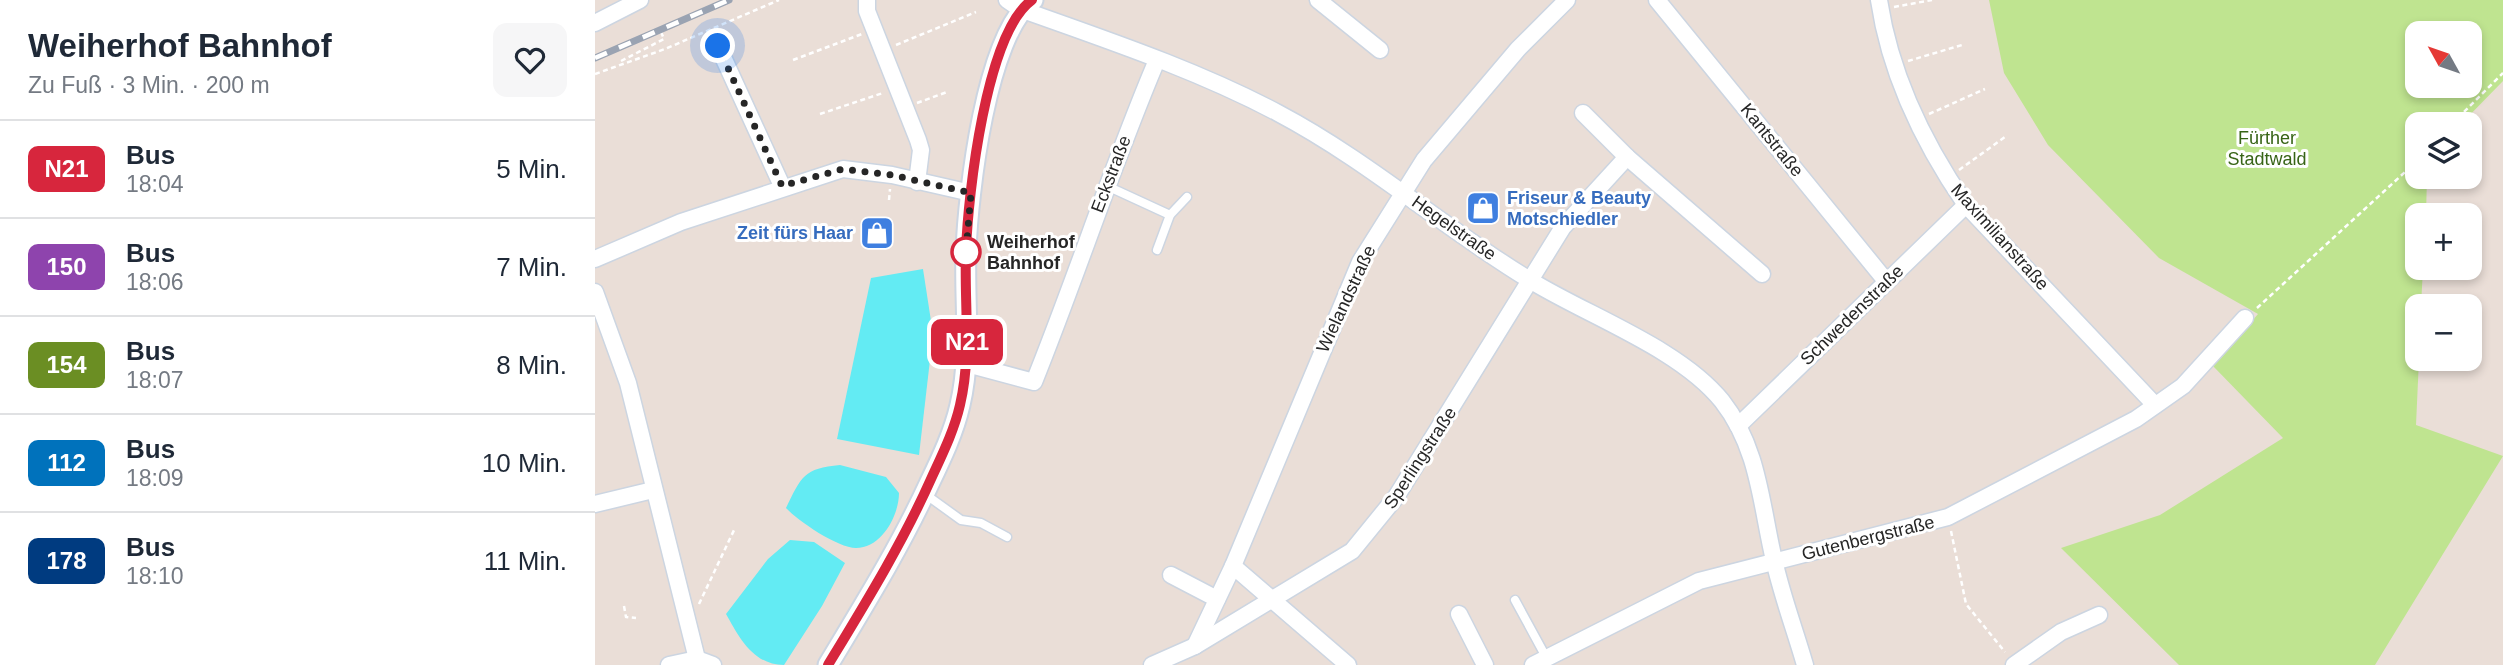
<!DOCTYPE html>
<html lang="de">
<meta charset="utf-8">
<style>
:root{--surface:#fff;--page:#f6f6f7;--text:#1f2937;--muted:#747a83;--line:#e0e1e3}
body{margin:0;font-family:Helvetica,sans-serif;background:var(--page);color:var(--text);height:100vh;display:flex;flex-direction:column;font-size:26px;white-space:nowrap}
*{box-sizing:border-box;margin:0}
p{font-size:23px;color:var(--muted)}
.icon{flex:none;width:38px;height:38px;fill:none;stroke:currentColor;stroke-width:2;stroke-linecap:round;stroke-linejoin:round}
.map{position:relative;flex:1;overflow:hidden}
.sheet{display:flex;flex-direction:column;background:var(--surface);width:595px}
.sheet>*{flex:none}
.badge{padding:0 14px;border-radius:10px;font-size:24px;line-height:46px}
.needle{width:46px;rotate:310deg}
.buttons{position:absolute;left:1810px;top:21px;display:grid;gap:14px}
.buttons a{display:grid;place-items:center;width:77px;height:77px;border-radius:14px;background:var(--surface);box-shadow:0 4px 10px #0003;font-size:35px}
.you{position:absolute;width:35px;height:35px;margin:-18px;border:5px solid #fff;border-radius:50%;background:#1a73e8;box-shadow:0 0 0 10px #1a73e833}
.map>.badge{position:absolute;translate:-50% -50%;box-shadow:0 0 0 4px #fff}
.round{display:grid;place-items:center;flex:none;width:74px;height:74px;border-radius:14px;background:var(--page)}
.overview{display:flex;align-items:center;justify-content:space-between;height:119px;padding:0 28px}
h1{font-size:33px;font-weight:700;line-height:52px}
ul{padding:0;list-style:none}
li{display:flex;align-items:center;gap:21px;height:98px;padding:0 28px;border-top:2px solid var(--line)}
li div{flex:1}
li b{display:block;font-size:26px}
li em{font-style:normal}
li .badge{min-width:77px;font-weight:700;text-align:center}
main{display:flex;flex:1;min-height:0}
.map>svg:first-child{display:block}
</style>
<main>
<section class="sheet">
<div class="overview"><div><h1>Weiherhof Bahnhof</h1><p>Zu Fuß · 3 Min. · 200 m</p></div><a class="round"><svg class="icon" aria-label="heart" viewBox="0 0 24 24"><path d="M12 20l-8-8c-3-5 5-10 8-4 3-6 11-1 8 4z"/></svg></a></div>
<ul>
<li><span class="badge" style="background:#d7263d;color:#fff">N21</span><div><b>Bus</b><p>18:04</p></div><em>5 Min.</em></li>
<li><span class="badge" style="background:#8e44ad;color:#fff">150</span><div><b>Bus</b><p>18:06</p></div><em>7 Min.</em></li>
<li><span class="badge" style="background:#6b8e23;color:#fff">154</span><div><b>Bus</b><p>18:07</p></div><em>8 Min.</em></li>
<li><span class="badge" style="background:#0072bc;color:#fff">112</span><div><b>Bus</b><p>18:09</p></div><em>10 Min.</em></li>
<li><span class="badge" style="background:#003b80;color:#fff">178</span><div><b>Bus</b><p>18:10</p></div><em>11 Min.</em></li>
</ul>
</section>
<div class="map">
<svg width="1908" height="665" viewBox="0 0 1908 665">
<rect width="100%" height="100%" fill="#eaded7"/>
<path fill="#bfe490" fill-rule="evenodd" d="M1394 0H1908V81L1866 124H1822V177H1832L1831 215H1822V268H1828L1826 306H1822L1824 359 1821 425 1908 456 1780 665H1584L1466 548 1565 515 1688 438 1618 366 1663 314 1564 258 1453 145 1409 73ZM1822 33H1874V86H1822Z"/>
<g fill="#63ebf3">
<path d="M328 269 338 334 324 455 242 439 276 278Z"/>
<path d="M245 465 291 477 304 493C304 515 287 548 261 548 243 548 203 521 191 508 206 477 209 468 245 465Z"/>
<path d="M195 540 219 542 250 563 227 606 189 665C158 665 144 637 131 614L173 559Z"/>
</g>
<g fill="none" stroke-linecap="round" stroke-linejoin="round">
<g stroke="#ccd5e1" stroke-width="11">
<g id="service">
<path d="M512 186 575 215"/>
<path d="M562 250 575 215 592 197"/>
<path d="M330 494 366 520 386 523 412 537"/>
<path d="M920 600 951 657"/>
</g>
</g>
<g stroke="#ccd5e1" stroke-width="19">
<g id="minor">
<path d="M272 0V11L323 140 326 150 322 182"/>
<path d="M412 0 425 9C512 40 602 70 683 113 774 161 851 230 938 282 996 317 1085 349 1127 401 1164 448 1166 505 1179 560 1187 596 1200 630 1210 665"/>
<path d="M723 0 785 50"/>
<path d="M1062 0 1291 281"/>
<path d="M1284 0C1295 74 1329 144 1371 205L1560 405"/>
<path d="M0 23 45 0"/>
<path d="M123 46 187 186"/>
<path d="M988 113 1032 157 1167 274"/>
<path d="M0 259 86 222 248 169 297 175 376 193"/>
<path d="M0 292 33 383 102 659"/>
<path d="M372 364 439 382C482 275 517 166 562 60"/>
<path d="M1143 426 1371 205"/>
<path d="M0 504 58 490"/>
<path d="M638 566 753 665"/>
<path d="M576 575 622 599"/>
<path d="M864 614 890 665"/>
<path d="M600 646 638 566 765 262 829 160 923 49 972 0"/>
<path d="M74 665 102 659 118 665"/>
<path d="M557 665 600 646 757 551 801 497 968 227 1032 157"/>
<path d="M938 665 1104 581 1353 517 1541 419 1588 386 1650 318"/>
<path d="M1419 665 1466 632 1504 615"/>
</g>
</g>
<g stroke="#ccd5e1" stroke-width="23">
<path id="tertiary" d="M233 665C269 605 305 547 334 484 346 459 359 432 365 405 377 354 369 303 371 251 373 194 391 33 438 0"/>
</g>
<g stroke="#fff" stroke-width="2.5" stroke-dasharray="5 3.5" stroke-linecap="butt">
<path d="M1299 7 1337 0"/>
<path d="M301 45 381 12"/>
<path d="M198 60 267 34"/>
<path d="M26 61 69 39 66 32"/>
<path d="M1313 61 1367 45"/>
<path d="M0 74 70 49 184 0"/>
<path d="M322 103 352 92"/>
<path d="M225 114 288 93"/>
<path d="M1334 114 1390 89"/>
<path d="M1857 124 1908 73"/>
<path d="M1364 170 1410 137"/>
<path d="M294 200 295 189"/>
<path d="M1662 308 1822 161"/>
<path d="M1356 531 1371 604 1410 652"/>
<path d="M104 604 140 528"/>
<path d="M29 606 31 617 41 618"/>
</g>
<use href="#service" stroke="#fff" stroke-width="8"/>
<use href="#minor" stroke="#fff" stroke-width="16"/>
<use href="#tertiary" stroke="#fff" stroke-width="19"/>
<g stroke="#9aa3b2" stroke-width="7">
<path id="rail" d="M0 58 134 0"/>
</g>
<use href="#rail" stroke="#fff" stroke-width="4.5" stroke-dasharray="13" stroke-linecap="butt"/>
</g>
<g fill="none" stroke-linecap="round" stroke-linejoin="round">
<g stroke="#fff" stroke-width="16">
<path id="line" d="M233 665C270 604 307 544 336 479 347 455 359 431 365 405 377 354 369 303 371 251 373 194 391 33 437 0"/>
</g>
<use href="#line" stroke="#d7263d" stroke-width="10"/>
<path stroke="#262626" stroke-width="7" stroke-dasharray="0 12.6" d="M123 46 187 186 248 169 297 175 376 193 371 252"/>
</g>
<defs>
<g id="shop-square" transform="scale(1.75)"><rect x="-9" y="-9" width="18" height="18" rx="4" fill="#3f7fe0" stroke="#fff"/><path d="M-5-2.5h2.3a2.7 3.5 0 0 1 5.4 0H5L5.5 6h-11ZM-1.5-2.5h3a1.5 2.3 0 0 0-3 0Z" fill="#fff"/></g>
</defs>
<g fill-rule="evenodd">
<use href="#shop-square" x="888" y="208"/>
<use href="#shop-square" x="282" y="233"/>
</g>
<circle fill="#fff" stroke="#d7263d" stroke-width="3.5" cx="371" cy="252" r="14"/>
<g text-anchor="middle" stroke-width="6" stroke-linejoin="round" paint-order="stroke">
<g font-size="18" fill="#376416" stroke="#fff">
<text x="1672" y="144">Fürther<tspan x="1672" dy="21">Stadtwald</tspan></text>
</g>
<g font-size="18" fill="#262626" stroke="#fff">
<text transform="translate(1177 140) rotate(51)" y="6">Kantstraße</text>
<text transform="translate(516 174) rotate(-69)" y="6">Eckstraße</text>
<text transform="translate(859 228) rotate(35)" y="6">Hegelstraße</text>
<text transform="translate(1405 237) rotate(48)" y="6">Maximilianstraße</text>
<text transform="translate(751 299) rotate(-65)" y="6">Wielandstraße</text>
<text transform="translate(1257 315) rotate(-44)" y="6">Schwedenstraße</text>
<text transform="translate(825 458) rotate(-57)" y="6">Sperlingstraße</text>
<text transform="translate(1273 538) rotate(-14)" y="6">Gutenbergstraße</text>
</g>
<g font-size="18" font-weight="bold" fill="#366cbe" stroke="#fff" text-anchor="start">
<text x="912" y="204">Friseur &amp; Beauty<tspan x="912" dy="21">Motschiedler</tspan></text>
<text x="258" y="239" text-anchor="end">Zeit fürs Haar</text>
</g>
<g font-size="18" font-weight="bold" fill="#262626" stroke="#fff" text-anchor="start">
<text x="392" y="248">Weiherhof<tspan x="392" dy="21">Bahnhof</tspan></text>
</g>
</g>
</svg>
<div class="buttons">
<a><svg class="needle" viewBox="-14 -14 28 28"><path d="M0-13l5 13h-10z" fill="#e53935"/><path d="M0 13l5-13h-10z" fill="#747a83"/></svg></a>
<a><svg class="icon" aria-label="layers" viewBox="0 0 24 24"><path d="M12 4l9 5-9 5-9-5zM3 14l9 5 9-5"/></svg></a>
<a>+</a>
<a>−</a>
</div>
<div class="you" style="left:123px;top:46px"></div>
<b class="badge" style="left:372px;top:342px;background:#d7263d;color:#fff">N21</b>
</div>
</main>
